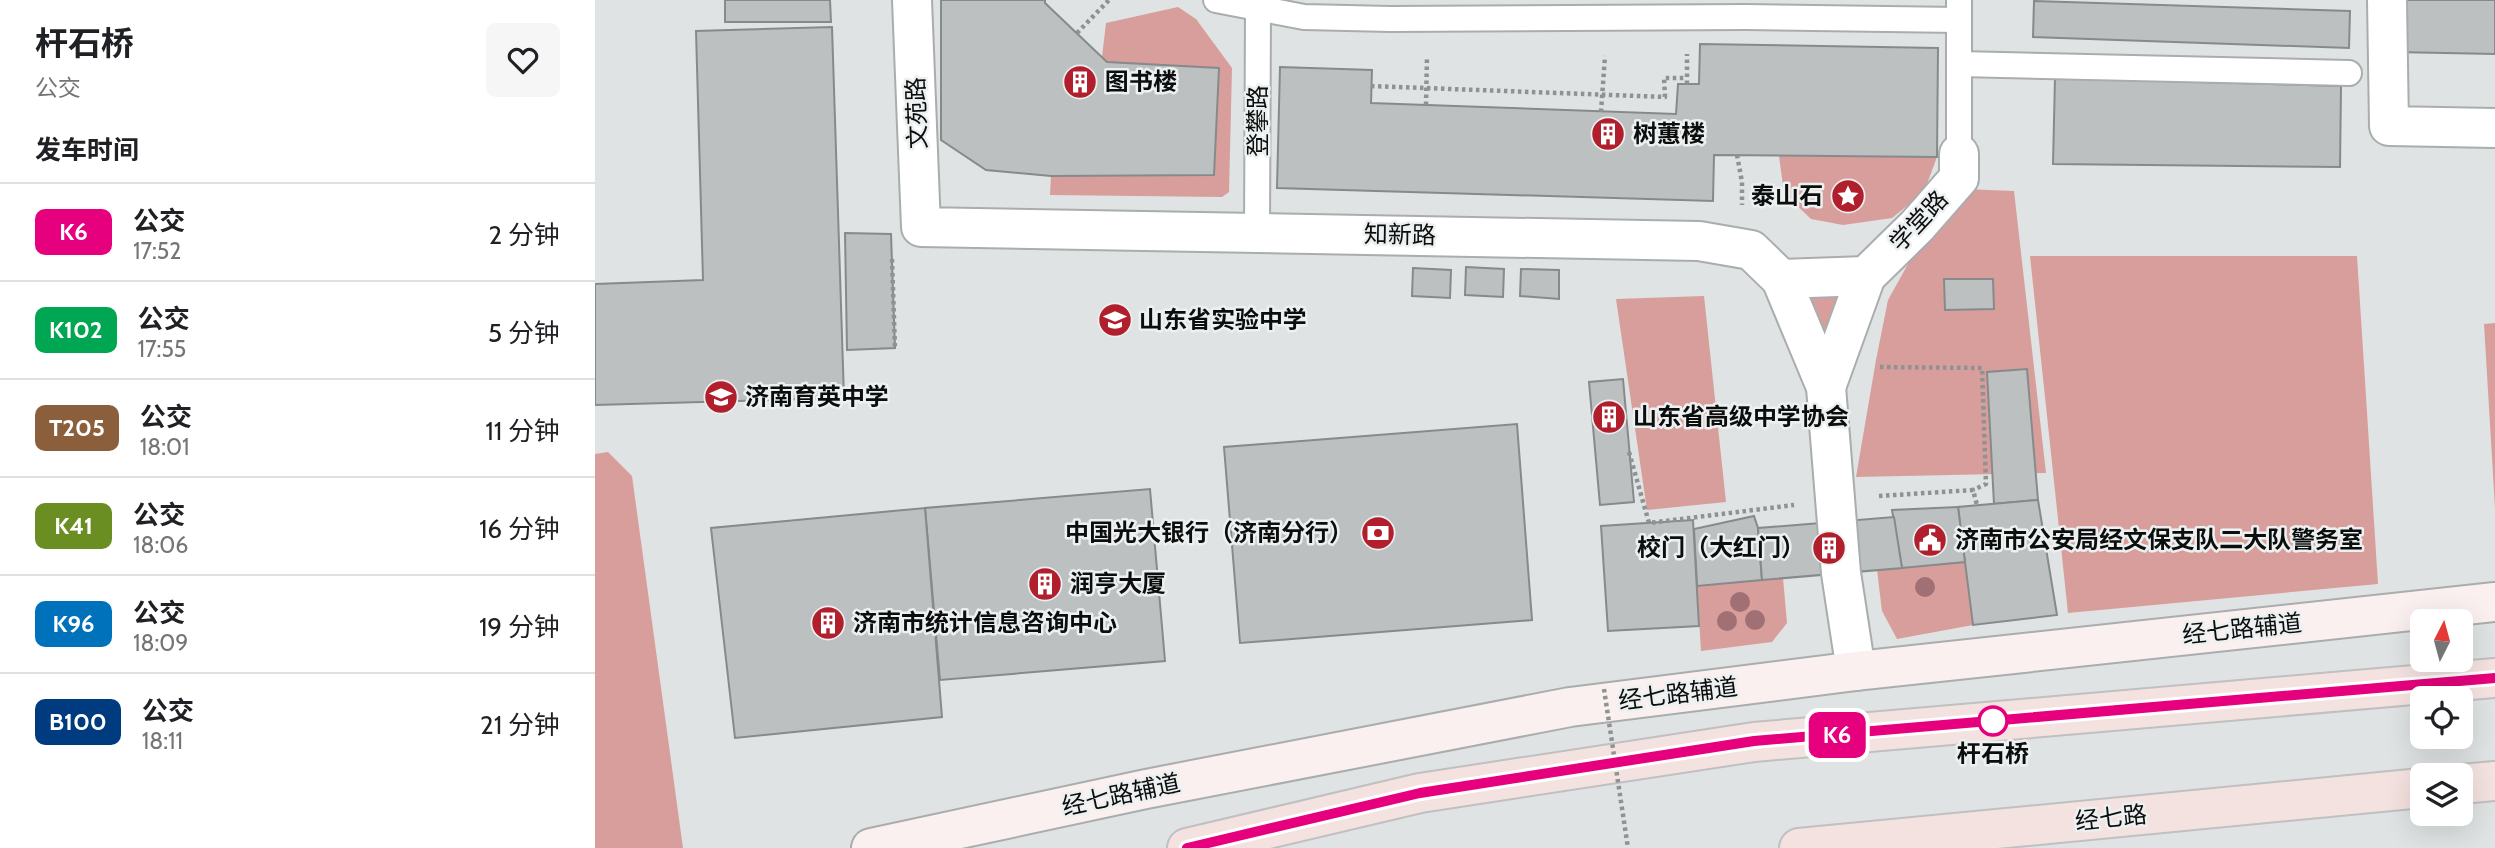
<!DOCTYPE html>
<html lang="zh">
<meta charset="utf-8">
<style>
:root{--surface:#fff;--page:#f6f6f6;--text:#202124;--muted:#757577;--line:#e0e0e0}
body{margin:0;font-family:Cabin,"Noto Sans SC",sans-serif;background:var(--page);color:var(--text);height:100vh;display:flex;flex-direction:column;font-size:26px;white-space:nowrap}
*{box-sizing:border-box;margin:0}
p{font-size:23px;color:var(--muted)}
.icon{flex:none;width:38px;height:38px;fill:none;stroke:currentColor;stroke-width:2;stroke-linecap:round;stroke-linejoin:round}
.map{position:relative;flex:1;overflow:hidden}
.details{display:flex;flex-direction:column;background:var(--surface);width:595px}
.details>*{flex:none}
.badge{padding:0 14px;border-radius:10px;font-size:24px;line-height:46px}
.needle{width:46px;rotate:6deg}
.buttons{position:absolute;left:1815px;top:609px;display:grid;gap:14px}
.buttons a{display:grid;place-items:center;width:63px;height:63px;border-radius:10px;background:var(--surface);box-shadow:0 7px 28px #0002;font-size:35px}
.map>.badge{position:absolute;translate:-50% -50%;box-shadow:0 0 0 4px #fff}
h2{padding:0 35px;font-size:26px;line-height:63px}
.round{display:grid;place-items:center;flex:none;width:74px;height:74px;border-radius:10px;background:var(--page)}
.head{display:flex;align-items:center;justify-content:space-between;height:119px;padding:0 35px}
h1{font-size:33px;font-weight:700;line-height:52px}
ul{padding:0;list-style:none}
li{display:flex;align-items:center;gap:21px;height:98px;padding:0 35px;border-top:2px solid var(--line)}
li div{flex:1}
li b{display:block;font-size:26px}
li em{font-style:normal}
li .badge{min-width:77px;font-weight:700;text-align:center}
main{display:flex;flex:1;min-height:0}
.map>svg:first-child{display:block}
</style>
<main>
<section class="details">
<div class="head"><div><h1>杆石桥</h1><p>公交</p></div><a class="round"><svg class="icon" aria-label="heart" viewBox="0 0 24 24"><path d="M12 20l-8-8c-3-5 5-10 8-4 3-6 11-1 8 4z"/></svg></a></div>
<h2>发车时间</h2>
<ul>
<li><span class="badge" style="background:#e6007e;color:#fff">K6</span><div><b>公交</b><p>17:52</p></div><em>2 分钟</em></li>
<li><span class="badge" style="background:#00a651;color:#fff">K102</span><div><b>公交</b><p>17:55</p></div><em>5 分钟</em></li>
<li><span class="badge" style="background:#8b5e3c;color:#fff">T205</span><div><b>公交</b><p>18:01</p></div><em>11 分钟</em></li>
<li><span class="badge" style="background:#6b8e23;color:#fff">K41</span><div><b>公交</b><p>18:06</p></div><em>16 分钟</em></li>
<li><span class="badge" style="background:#0072bc;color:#fff">K96</span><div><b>公交</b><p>18:09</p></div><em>19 分钟</em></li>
<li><span class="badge" style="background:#003b80;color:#fff">B100</span><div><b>公交</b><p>18:11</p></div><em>21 分钟</em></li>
</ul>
</section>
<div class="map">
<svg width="1900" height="848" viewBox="0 0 1900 848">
<rect width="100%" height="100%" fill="#dfe3e3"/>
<g fill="#d89e9b">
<path d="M583 7 601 19 637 68 634 192 627 197 455 195 456 176 619 174 624 68 512 62 507 57 511 23Z"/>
<path d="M1184 156 1342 157 1329 192 1297 218 1248 225 1216 219 1189 193Z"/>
<path d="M1369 189 1419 191 1451 473 1261 477 1281 360 1293 300 1318 255Z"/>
<path d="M1435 256H1762L1783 584 1473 613Z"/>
<path d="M1258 287 1231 357 1205 289Z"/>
<path d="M1109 296 1131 502 1052 510 1021 299Z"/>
<path d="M1900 323V508L1889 324Z"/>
<path d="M13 452 37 476 88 848H0V454Z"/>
<path d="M1370 562 1378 625 1302 639 1287 611 1282 570Z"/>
<path d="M1188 578 1192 623 1177 642 1106 651 1102 586Z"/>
</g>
<g fill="#bcc0c0" stroke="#878a8a" stroke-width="2">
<path d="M130 0H235L236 22H130Z"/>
<path d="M346 0H450V3L512 62 624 68 619 175 456 176 391 170 346 140Z"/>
<path d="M1802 0H1900V54L1800 52Z"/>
<path d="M1439 1 1755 11 1754 48 1438 37Z"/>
<path d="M237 27 249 398 0 405V284L108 280 101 31Z"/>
<path d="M1105 44 1343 48 1342 157 1119 155 1118 201 682 188 685 67 777 70 776 103 1081 114 1083 84H1104Z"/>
<path d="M1460 78 1746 86 1745 167 1458 164Z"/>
<path d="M250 233 296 234 300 348 252 350Z"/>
<path d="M871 267 909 269 908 297 870 295Z"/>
<path d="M818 268 856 270 855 298 817 296Z"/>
<path d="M926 269 964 270V299L925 296Z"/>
<path d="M1349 279H1398L1399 309 1350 310Z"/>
<path d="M1432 369 1443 500 1399 504 1392 372Z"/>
<path d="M1028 379 1039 502 1005 505 994 382Z"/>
<path d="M922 424 937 620 645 643 629 447Z"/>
<path d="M555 489 570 661 345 680 330 508Z"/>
<path d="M1443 500 1462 615 1378 625 1363 507Z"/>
<path d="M1363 507 1370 562 1307 568 1297 510Z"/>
<path d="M330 508 347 717 140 738 116 528Z"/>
<path d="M1159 516 1163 528 1167 580 1102 586 1099 529Z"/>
<path d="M1299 517 1307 568 1167 580 1163 528Z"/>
<path d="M1098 520 1104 626 1013 631 1006 526Z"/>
</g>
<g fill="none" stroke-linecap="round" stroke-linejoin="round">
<g stroke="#a9adad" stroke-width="28">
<g id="lane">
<path d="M621 0 709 17 795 19 1151 17 1364 20"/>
<path d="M1364 64 1754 73"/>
<path d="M1364 154V0"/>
<path d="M662 232 663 10"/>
</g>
</g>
<g stroke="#a9adad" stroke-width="42">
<g id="street">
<path d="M317 0 326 227 1104 241 1156 250 1186 279 1271 276"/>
<path d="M1792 0 1794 126 1900 128"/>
<path d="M1186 279 1231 387 1246 573 1261 671"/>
<path d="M1231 387 1271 276 1322 226 1364 178V154"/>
</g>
</g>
<g stroke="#a9adad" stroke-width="42">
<path id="secondary" d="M276 848 551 789 975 707 1261 671 1900 602"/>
</g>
<g stroke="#c0c0c0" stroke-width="42">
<g id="primary">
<path d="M1866 784 1900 781"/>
<path d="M592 848 825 793 1159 742 1900 678"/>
<path d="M1204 848 1827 788"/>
</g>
</g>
<g stroke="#8f9292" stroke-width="4.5" stroke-dasharray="3.5 3.5" stroke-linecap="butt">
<path d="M482 33 514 0"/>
<path d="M1092 84V54"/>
<path d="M776 86 1070 97 1069 78H1091"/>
<path d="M831 105 832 56"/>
<path d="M1006 112 1010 56"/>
<path d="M1142 155 1147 182V205"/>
<path d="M297 259 300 348"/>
<path d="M1285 367 1387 368 1391 484 1378 490"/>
<path d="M1034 452 1054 523 1199 505"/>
<path d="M1284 496 1378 490 1382 505"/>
</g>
<use href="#lane" stroke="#fff" stroke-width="24"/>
<use href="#street" stroke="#fff" stroke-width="38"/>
<use href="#secondary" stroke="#faf0f0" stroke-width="38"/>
<use href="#primary" stroke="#f4e2e0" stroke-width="38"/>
<path stroke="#8f9292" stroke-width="4.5" stroke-dasharray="3.5 3.5" stroke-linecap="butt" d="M1009 689 1033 848"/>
</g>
<g fill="#a17074">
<circle cx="1330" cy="587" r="10"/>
<circle cx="1145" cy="602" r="10"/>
<circle cx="1160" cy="620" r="10"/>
<circle cx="1132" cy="621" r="10"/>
</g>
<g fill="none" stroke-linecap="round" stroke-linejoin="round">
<g stroke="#fff" stroke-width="16">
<path id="line" d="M592 848 825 793 1159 741 1900 678"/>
</g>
<use href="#line" stroke="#e6007e" stroke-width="10"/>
</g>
<defs>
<g id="building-disc" transform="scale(1.75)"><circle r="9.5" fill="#b11f2d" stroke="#ecf0f0"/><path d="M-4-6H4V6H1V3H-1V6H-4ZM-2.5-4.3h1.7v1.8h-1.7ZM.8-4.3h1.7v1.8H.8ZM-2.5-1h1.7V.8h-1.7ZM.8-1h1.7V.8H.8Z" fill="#fff"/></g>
<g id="sight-disc" transform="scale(1.75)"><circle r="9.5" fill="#b11f2d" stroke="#ecf0f0"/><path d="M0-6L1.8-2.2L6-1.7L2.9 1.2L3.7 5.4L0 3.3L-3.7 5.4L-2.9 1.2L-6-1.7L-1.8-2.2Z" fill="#fff"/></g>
<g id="school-disc" transform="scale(1.75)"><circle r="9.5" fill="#b11f2d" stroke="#ecf0f0"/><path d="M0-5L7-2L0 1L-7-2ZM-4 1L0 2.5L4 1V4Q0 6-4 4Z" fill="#fff"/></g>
<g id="bank-disc" transform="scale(1.75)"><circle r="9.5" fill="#b11f2d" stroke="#ecf0f0"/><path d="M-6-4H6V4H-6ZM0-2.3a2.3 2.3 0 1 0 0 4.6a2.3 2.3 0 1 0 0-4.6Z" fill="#fff"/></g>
<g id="civic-disc" transform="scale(1.75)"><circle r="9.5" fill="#b11f2d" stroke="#ecf0f0"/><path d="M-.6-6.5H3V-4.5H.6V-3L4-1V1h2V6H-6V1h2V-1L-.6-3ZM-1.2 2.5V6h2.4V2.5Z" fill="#fff"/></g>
</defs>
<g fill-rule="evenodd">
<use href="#building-disc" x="485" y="82"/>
<use href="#building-disc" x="1013" y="134"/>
<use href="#sight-disc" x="1253" y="196"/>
<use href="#school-disc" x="520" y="320"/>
<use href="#school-disc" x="126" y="397"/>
<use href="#building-disc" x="1014" y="417"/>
<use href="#bank-disc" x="783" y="533"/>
<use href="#civic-disc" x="1335" y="540"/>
<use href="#building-disc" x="1234" y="548"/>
<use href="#building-disc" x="450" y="584"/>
<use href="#building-disc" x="233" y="623"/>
</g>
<circle fill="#fff" stroke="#e6007e" stroke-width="3.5" cx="1398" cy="721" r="14"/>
<g text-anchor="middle" stroke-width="5" stroke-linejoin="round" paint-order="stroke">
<g font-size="24" font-weight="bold" fill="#0c0d0d" stroke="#ecf0f0" text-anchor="start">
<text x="510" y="90">图书楼</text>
<text x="1038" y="142">树蕙楼</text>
<text x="1228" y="204" text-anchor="end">泰山石</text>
<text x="544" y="328">山东省实验中学</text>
<text x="150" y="405">济南育英中学</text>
<text x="1038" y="425">山东省高级中学协会</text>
<text x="758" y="541" text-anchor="end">中国光大银行（济南分行）</text>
<text x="1360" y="548">济南市公安局经文保支队二大队警务室</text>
<text x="1210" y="556" text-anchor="end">校门（大红门）</text>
<text x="475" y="592">润亨大厦</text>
<text x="258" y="631">济南市统计信息咨询中心</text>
</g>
<g font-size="24" fill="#0c0d0d" stroke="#ecf0f0">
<text transform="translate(322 113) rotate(-92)" y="8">文苑路</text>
<text transform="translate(663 121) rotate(-90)" y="8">登攀路</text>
<text transform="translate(1324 221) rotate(-47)" y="8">学堂路</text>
<text transform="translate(805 235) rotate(1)" y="8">知新路</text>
<text transform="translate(1647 629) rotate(-6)" y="8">经七路辅道</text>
<text transform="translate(1083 694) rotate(-7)" y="8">经七路辅道</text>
<text transform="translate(526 795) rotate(-12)" y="8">经七路辅道</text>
<text transform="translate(1516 818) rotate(-6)" y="8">经七路</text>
</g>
<g font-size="24" font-weight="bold" fill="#0c0d0d" stroke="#ecf0f0">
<text x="1398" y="762">杆石桥</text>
</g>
</g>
</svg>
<div class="buttons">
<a><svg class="needle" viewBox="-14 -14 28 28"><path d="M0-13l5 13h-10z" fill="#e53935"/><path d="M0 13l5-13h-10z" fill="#757577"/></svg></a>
<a><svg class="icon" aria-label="locate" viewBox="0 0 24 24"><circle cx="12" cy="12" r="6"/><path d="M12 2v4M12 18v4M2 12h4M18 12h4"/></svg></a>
<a><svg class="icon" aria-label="layers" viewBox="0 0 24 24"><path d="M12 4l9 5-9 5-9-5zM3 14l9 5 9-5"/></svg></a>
</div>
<b class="badge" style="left:1242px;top:735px;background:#e6007e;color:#fff">K6</b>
</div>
</main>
